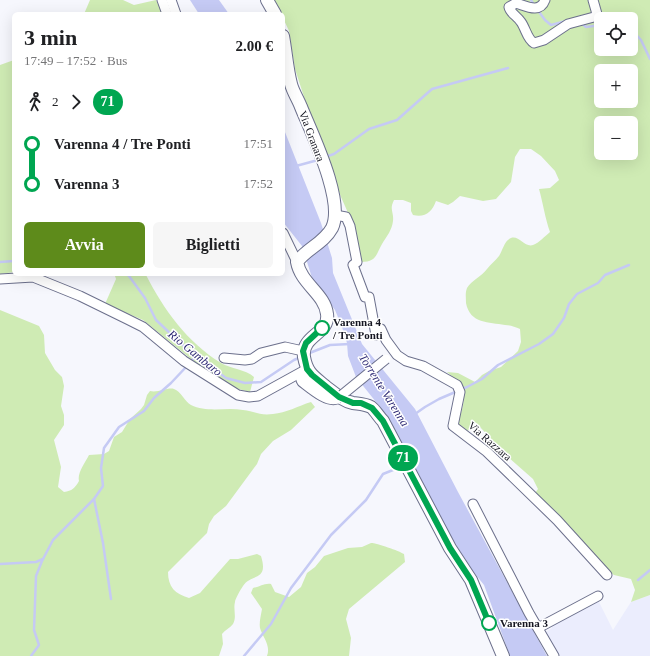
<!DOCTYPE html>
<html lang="it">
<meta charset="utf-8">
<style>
:root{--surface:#fff;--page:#f6f6f6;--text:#202124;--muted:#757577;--accent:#5e8b1b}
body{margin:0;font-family:Georgia,serif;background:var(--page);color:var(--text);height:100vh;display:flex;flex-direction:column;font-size:15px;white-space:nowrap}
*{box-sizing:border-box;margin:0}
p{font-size:13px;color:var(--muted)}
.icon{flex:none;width:22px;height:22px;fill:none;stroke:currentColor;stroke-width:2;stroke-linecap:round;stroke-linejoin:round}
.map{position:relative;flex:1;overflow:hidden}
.drawer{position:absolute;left:12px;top:12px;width:273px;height:264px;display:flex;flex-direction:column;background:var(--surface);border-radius:6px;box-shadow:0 4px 16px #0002}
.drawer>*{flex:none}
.badge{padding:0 8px;border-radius:13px;font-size:14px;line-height:26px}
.tools{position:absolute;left:594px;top:12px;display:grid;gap:8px}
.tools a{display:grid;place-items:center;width:44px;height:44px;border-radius:6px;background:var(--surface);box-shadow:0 4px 16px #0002;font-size:20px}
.map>.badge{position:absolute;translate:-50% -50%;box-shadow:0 0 0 2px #fff}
.legs{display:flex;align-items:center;gap:6px;height:44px;padding:0 12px;font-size:13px}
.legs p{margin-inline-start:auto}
.summary{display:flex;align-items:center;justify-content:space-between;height:68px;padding:0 12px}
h1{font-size:22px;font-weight:700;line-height:30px}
.action{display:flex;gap:8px;margin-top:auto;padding:8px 12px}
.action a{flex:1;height:46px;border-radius:6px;background:var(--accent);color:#fff;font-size:16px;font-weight:700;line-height:46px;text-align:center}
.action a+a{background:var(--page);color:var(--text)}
ul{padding:0 12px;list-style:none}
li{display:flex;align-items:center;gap:14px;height:40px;font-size:15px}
li i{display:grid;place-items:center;width:6px;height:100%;margin:0 5px;background:currentColor}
li i::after{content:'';width:10px;height:10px;margin:-5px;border:3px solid;border-radius:50%;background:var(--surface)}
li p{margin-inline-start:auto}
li:first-child i{background:linear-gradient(#0000 50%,currentColor 0)}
li:last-child i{background:linear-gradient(currentColor 50%,#0000 0)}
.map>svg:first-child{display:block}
</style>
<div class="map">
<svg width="650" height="656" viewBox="0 0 650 656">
<rect width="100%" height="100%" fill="#f6f7fd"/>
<path fill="#ebedfd" d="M650 595V656H558L546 632 552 628V625L598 600 613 630 631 602Z"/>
<g fill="#cfebb4" fill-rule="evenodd">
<path d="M90 0H123L134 5 156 0 163 14H84Z"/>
<path d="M274 0H650V595L631 602 635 590 631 579 614 575 607 570 535 493 538 489 533 479 507 456 480 427 466 431 457 424C462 410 468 397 459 383 456 379 451 376 447 372L458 373 475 382 482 375 489 371 501 367 518 351 521 342 520 329C515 327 510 325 505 325 489 322 470 324 466 303 466 298 465 293 467 288 471 281 482 276 487 269 491 264 495 261 499 256 503 250 504 241 511 238 519 235 525 248 533 245 539 243 545 236 550 232 545 218 543 203 539 189L550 188 559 180 555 171 541 156 531 149H520L515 157 511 182 496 199 483 201 460 196 453 202 448 205 436 201C432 212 425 218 413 215L411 211V203L403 200H394C389 210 394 211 393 221 392 230 387 236 382 244 376 254 377 262 361 262L356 231 341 197 305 100 295 69 289 31 283 18V14H281ZM601 19H631V49H601ZM601 71H631V101H601ZM601 123H631V153H601Z"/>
<path d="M14 60V272L0 274V65Z"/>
<path d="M109 274H144L146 275C164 310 187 342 221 363 231 369 245 369 254 377L250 392 242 390 228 385 191 359 143 320 105 304 116 279 115 276Z"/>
<path d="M0 310 39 326 44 335 45 353 55 370 62 377 64 386 61 406 64 415V425L54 440 61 467 58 487 64 492C72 491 75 488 79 481 77 473 85 463 89 455L104 454 109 451 114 437 122 432 130 419 141 409 144 405 147 395 150 391C158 393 168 387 174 389 181 391 185 402 191 405 207 413 226 407 243 410 255 411 259 416 273 414 286 413 298 406 311 402L315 407 291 430 273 441 261 454 257 464 226 506 214 516 209 524 207 533 168 572C168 587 175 594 189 598L200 593 230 559H238L257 554 261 556C269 582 251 573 243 586 241 589 235 599 235 602 233 609 237 617 233 624 230 628 225 630 222 634L223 644 219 656H0Z"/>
<path d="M371 543C377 543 399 551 404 554L405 562 349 609 346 619 351 638 349 656H267C271 645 263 638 260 628 259 622 261 615 262 609L251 593 253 588C260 587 264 583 271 584L275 592 289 597 301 587 307 573 315 567 324 556 348 548 362 547Z"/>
</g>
<g fill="#c5caf4">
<path d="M190 0H219L229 14H199Z"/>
<path d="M283 127 321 223 332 258 333 273 362 344 415 409 458 492 547 656H510L484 585 471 569 453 540 388 417 356 377 348 356 347 343 342 327 335 310 313 281 302 246 283 222Z"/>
</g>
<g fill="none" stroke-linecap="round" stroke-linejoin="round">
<g stroke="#c5caf4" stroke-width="2.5">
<path d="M531 0 534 5"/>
<path d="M537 9 545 20 551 25 566 21"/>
<path d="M581 23 586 27 601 25"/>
<path d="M631 29 641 40 650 59"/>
<path d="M325 157 334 154 369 129 397 120 432 89 508 68"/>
<path d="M296 166 318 160"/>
<path d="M0 262 14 261"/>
<path d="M126 274 129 276 145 298 156 320 187 349 226 378 245 383 261 382 294 360 301 357"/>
<path d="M307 354 330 345 350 344"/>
<path d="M190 362 196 356"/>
<path d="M415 414 425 407 439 399 467 387 482 379 498 365 539 344 553 334 564 318 569 304 577 294 598 283 605 275 629 265"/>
<path d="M94 499 103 543 111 599"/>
<path d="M0 564 36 562 43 559"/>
<path d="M638 580 650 570"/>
<path d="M31 656 39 645 34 630 36 576 42 561 53 540 94 499 103 486 101 468 104 448 119 427 144 411 154 398 171 383 187 366"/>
<path d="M244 656 271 624 291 588 331 535 366 500 383 474 403 466"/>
</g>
<g stroke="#6c708c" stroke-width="11">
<g id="street">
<path d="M162 0 167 14"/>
<path d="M171 0 176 14"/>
<path d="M545 0C540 14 526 6 516 3L509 7C510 13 517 16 521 22 526 29 527 39 534 43L544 40 568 24 594 17 597 14 593 0"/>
<path d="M335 215 346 217 350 226 357 262 353 265 365 297H369L376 335"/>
<path d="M283 233 297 262"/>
<path d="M0 279 33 277 80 296 127 319 143 327 184 361 238 395 249 397 258 396 307 369"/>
<path d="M381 329 386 340 397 355 406 361 423 366 457 385 460 392 453 426 487 452 557 520 607 575"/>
<path d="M224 358 245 360 252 359 261 353 285 347 303 351"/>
<path d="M325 390 321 389 303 378 301 380 302 382C310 388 327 403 337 399"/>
<path d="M473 504 529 613 554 656"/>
<path d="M538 628 598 596"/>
</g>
</g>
<g stroke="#6c708c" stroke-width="14">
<g id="secondary">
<path d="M267 0 275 14"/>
<path d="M283 36C286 52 287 69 291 84 293 92 298 99 301 107 312 134 345 201 332 228 324 243 306 249 297 262 301 284 325 294 327 314 330 334 301 335 304 357 307 373 313 376 325 386 333 392 342 401 353 403 360 404 365 404 371 407 375 410 379 417 383 421L450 548 471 580 503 656"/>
</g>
</g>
<use href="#street" stroke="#fff" stroke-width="9"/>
<use href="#secondary" stroke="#fff" stroke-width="12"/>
<g stroke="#6c708c" stroke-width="11" stroke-linecap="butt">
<path id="street-bridge" d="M337 399 386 359"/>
</g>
<use href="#street-bridge" stroke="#fff" stroke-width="9"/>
</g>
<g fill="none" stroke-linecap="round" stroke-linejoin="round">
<g stroke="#fff" stroke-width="9">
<path id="line-1" d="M322 328 306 343 303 351 307 369 312 375 339 397 353 403H361L372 408 383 421 450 548 471 580 489 623"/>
</g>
<use href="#line-1" stroke="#00a651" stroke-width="6"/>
</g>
<g fill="#fff" stroke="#00a651" stroke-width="2">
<circle cx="322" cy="328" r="7"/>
<circle cx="489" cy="623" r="7"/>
</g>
<g text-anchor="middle" stroke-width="3" stroke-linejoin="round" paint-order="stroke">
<g font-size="11" fill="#151621" stroke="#fff">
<text transform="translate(312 136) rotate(69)" y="4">Via Granara</text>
<text transform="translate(490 441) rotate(41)" y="4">Via Razzara</text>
</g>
<g font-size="11" font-weight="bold" fill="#151621" stroke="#fff" text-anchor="start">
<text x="333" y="326">Varenna 4<tspan x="333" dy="13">/ Tre Ponti</tspan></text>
<text x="500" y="627">Varenna 3</text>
</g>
<g font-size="12" font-style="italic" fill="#2b2773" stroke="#fff">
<text transform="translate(195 353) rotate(39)" y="4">Rio Gambaro</text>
<text transform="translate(384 390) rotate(58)" y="4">Torrente Varenna</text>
</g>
</g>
</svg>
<div class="tools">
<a><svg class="icon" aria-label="locate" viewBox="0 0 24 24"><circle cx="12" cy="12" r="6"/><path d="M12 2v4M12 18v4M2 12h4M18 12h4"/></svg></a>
<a>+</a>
<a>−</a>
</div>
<b class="badge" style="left:403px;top:458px;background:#00a651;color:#fff">71</b>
<section class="drawer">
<div class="summary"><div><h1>3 min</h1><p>17:49 – 17:52 · Bus</p></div><b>2.00 €</b></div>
<div class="legs"><svg class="icon" aria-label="walk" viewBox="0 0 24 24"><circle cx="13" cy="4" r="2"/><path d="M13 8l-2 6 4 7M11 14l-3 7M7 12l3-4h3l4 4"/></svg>2<svg class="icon" aria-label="forward" viewBox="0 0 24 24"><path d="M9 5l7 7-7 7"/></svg><b class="badge" style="background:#00a651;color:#fff">71</b></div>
<ul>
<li><i style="color:#00a651"></i><b>Varenna 4 / Tre Ponti</b><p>17:51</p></li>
<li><i style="color:#00a651"></i><b>Varenna 3</b><p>17:52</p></li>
</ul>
<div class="action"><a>Avvia</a><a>Biglietti</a></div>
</section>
</div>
